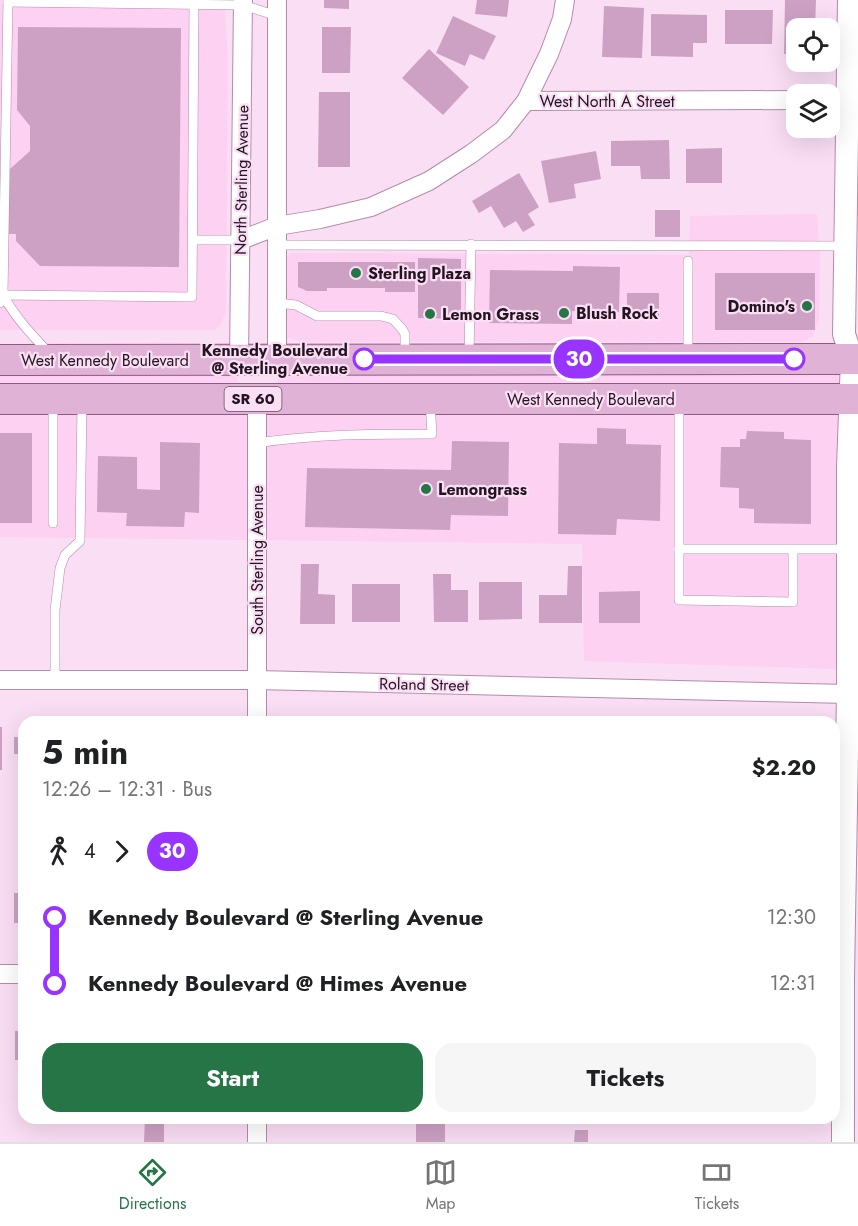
<!DOCTYPE html>
<meta charset="utf-8">
<style>
:root{--surface:#fff;--page:#f6f6f6;--text:#202124;--muted:#757577;--line:#e0e0e0;--accent:#257546}
body{margin:0;font-family:Jost,sans-serif;background:var(--page);color:var(--text);height:100vh;display:flex;flex-direction:column;font-size:22px;white-space:nowrap}
*{box-sizing:border-box;margin:0}
p{font-size:20px;color:var(--muted)}
.icon{flex:none;width:33px;height:33px;fill:none;stroke:currentColor;stroke-width:2;stroke-linecap:round;stroke-linejoin:round}
.map{position:relative;flex:1;overflow:hidden}
.sheet{position:absolute;left:18px;top:716px;width:822px;height:408px;display:flex;flex-direction:column;background:var(--surface);border-radius:18px;box-shadow:0 6px 24px #0002}
.sheet>*{flex:none}
.badge{padding:0 12px;border-radius:20px;font-size:21px;line-height:39px}
.buttons{position:absolute;left:786px;top:18px;display:grid;gap:12px}
.buttons a{display:grid;place-items:center;width:54px;height:54px;border-radius:12px;background:var(--surface);box-shadow:0 6px 24px #0002;font-size:30px}
.map>.badge{position:absolute;translate:-50% -50%;box-shadow:0 0 0 3px #fff}
.legs{display:flex;align-items:center;gap:9px;height:66px;padding:0 24px;font-size:20px}
.legs p{margin-inline-start:auto}
.head{display:flex;align-items:center;justify-content:space-between;height:102px;padding:0 24px}
h1{font-size:33px;font-weight:700;line-height:45px}
.primary-button{display:flex;gap:12px;margin-top:auto;padding:12px 24px}
.primary-button a{flex:1;height:69px;border-radius:18px;background:var(--accent);color:#fff;font-size:24px;font-weight:700;line-height:69px;text-align:center}
.primary-button a+a{background:var(--page);color:var(--text)}
ul{padding:0 24px;list-style:none}
li{display:flex;align-items:center;gap:21px;height:66px;font-size:22px}
li i{display:grid;place-items:center;width:9px;height:100%;margin:0 8px;background:currentColor}
li i::after{content:'';width:15px;height:15px;margin:-8px;border:4px solid;border-radius:50%;background:var(--surface)}
li p{margin-inline-start:auto}
li:first-child i{background:linear-gradient(#0000 50%,currentColor 0)}
li:last-child i{background:linear-gradient(currentColor 50%,#0000 0)}
.menu{display:flex;justify-content:space-around;align-items:center;height:84px;border-top:2px solid var(--line);background:var(--surface);font-size:16px;color:var(--muted)}
.menu a{display:grid;justify-items:center;gap:3px}
.menu .on{color:var(--accent)}
.map>svg:first-child{display:block}
</style>
<div class="map">
<svg width="858" height="1142" viewBox="0 0 858 1142">
<rect width="100%" height="100%" fill="#fadef4"/>
<g fill="#fcd1f2">
<path d="M0 0H224L228 57 226 310 221 324 215 330H0Z"/>
<path d="M817 214 820 259 819 320 813 336 803 342H300L293 339 287 338 285 334 284 267 287 257 292 253 689 255 690 216Z"/>
<path d="M282 370 842 371 841 387H274Z"/>
<path d="M0 371H233L241 387H0Z"/>
<path d="M0 410H247V540L0 537Z"/>
<path d="M267 410H840L838 669 584 661 582 544 267 540Z"/>
</g>
<g fill="#cda1c4">
<path d="M324 0H349V9L324 8Z"/>
<path d="M477 0H509L507 17 475 14Z"/>
<path d="M785 0H816L815 28H796V54H784Z"/>
<path d="M604 6 644 8 642 58 602 57Z"/>
<path d="M725 10H773L772 44H725Z"/>
<path d="M651 14 707 15V43H693V57L651 56Z"/>
<path d="M453 16 496 36 484 60 470 54 465 66 436 53Z"/>
<path d="M18 27 181 28 179 267 40 266 16 241V234H0V178L30 151V126L17 110Z"/>
<path d="M322 27H351L350 73H322Z"/>
<path d="M429 49 469 87 443 115 402 78Z"/>
<path d="M319 92H350V167H318Z"/>
<path d="M669 140 670 179H641L640 166H611V141Z"/>
<path d="M722 148V183H686V149Z"/>
<path d="M596 151 601 179 574 184 576 198 549 203 541 161Z"/>
<path d="M519 173 539 207 528 214 535 225 523 232 516 221 504 228 491 206 479 213 472 201Z"/>
<rect x="655" y="210" width="25" height="27"/>
<path d="M418 258 461 259V319L418 318Z"/>
<path d="M298 262H415V292H385V288H327V291H307L298 287Z"/>
<path d="M573 266 620 267 619 312 572 311V324L489 323 490 270 573 271Z"/>
<rect x="715" y="273" width="100" height="57"/>
<path d="M627 293H659V317L627 316Z"/>
<path d="M597 428 626 429V444L661 445 660 521 617 519 616 535 558 534 559 443 597 444Z"/>
<path d="M747 431 784 432V439L811 440V524L754 523V509L739 508V488L720 487 721 447H740V439H746Z"/>
<rect x="0" y="433" width="32" height="90"/>
<path d="M452 441 509 442 508 516 451 515 450 530 305 527 307 468 451 470Z"/>
<path d="M160 442 200 443 199 513 185 512 184 527 126 526 127 513 97 512 98 456 137 457V489L160 490Z"/>
<path d="M301 564H319L318 594 335 595V624H300Z"/>
<path d="M568 566H582V623H539V595H567Z"/>
<path d="M433 574H451V590H468V622H434Z"/>
<path d="M479 582H522V619L479 620Z"/>
<rect x="352" y="584" width="48" height="38"/>
<path d="M640 591V623H599V592Z"/>
<rect x="0" y="727" width="2" height="43"/>
<rect x="14" y="737" width="10" height="17"/>
<rect x="14" y="893" width="10" height="30"/>
<rect x="15" y="1031" width="9" height="29"/>
<path d="M145 1118H164V1142H144Z"/>
<rect x="416" y="1119" width="29" height="23"/>
<path d="M575 1130H588V1142H574Z"/>
</g>
<g fill="none" stroke-linecap="round" stroke-linejoin="round">
<g stroke="#b58aac" stroke-width="10">
<g id="service">
<path d="M8 2 243 5 277 16"/>
<path d="M193 240H241"/>
<path d="M277 245 844 246"/>
<path d="M3 295 192 297 194 4"/>
<path d="M3 295C15 317 31 334 48 352"/>
<path d="M0 303 3 295 8 0"/>
<path d="M277 303 296 305 317 316H381L393 319 402 329 405 334V355"/>
<path d="M688 354V261"/>
<path d="M469 357 471 244"/>
<path d="M679 402V549H848"/>
<path d="M53 404V523"/>
<path d="M257 443C316 434 372 434 432 434L430 402"/>
<path d="M679 549V600L793 602V550"/>
<path d="M55 680V610L60 568 65 555 80 541 82 404"/>
</g>
</g>
<g stroke="#b58aac" stroke-width="20">
<g id="minor">
<path d="M830 100H848"/>
<path d="M526 101 796 100"/>
<path d="M241 240 277 226 320 219 371 207 429 181 471 154 503 130 526 101 549 54 562 19 565 0"/>
<path d="M239 359 243 0"/>
<path d="M277 359V0"/>
<path d="M257 399V722"/>
<path d="M0 680H257L848 694"/>
<path d="M0 974H24"/>
<path d="M257 1142V1118"/>
</g>
</g>
<g stroke="#b58aac" stroke-width="24">
<path id="tertiary" d="M843 1142V976L848 694V467L852 359 844 334 849 0"/>
</g>
<g stroke="#8f5985" stroke-width="32">
<g id="primary">
<path d="M0 360 858 359"/>
<path d="M0 399H858"/>
</g>
</g>
<use href="#service" stroke="#fff" stroke-width="9"/>
<use href="#minor" stroke="#fff" stroke-width="18"/>
<use href="#tertiary" stroke="#fff" stroke-width="22"/>
<use href="#primary" stroke="#dfb2d6" stroke-width="30"/>
</g>
<g fill="none" stroke-linecap="round" stroke-linejoin="round">
<g stroke="#fff" stroke-width="14">
<path id="line-1" d="M364 359H794"/>
</g>
<use href="#line-1" stroke="#93f" stroke-width="9"/>
</g>
<g fill="#257546" stroke="#fadef4" stroke-width="2">
<circle cx="356" cy="273" r="6"/>
<circle cx="807" cy="306" r="6"/>
<circle cx="564" cy="313" r="6"/>
<circle cx="430" cy="314" r="6"/>
<circle cx="426" cy="489" r="6"/>
</g>
<g fill="#fff" stroke="#93f" stroke-width="3">
<circle cx="364" cy="359" r="10"/>
<circle cx="794" cy="359" r="10"/>
</g>
<g text-anchor="middle" stroke-width="4.5" stroke-linejoin="round" paint-order="stroke">
<rect fill="#fadef4" stroke="#645160" stroke-width="1.5" x="224.5" y="387" width="57" height="24" rx="4.5"/>
<g font-size="15" font-weight="bold" fill="#241421">
<text x="253" y="404">SR 60</text>
</g>
<g font-size="16" fill="#241421" stroke="#fadef4">
<text x="607" y="107">West North A Street</text>
<text transform="translate(241 180) rotate(-89)" y="6">North Sterling Avenue</text>
<text x="105" y="366">West Kennedy Boulevard</text>
<text x="591" y="405">West Kennedy Boulevard</text>
<text transform="translate(257 560) rotate(-90)" y="6">South Sterling Avenue</text>
<text transform="translate(424 684) rotate(1)" y="6">Roland Street</text>
</g>
<g font-size="16" font-weight="bold" fill="#241421" stroke="#fadef4" text-anchor="start">
<text x="368" y="279">Sterling Plaza</text>
<text x="795" y="312" text-anchor="end">Domino's</text>
<text x="576" y="319">Blush Rock</text>
<text x="442" y="320">Lemon Grass</text>
<text x="438" y="495">Lemongrass</text>
</g>
<g font-size="16" font-weight="bold" fill="#241421" stroke="#fadef4" text-anchor="end">
<text x="348" y="356">Kennedy Boulevard<tspan x="348" dy="18">@ Sterling Avenue</tspan></text>
</g>
</g>
</svg>
<div class="buttons">
<a><svg class="icon" aria-label="locate" viewBox="0 0 24 24"><circle cx="12" cy="12" r="6"/><path d="M12 2v4M12 18v4M2 12h4M18 12h4"/></svg></a>
<a><svg class="icon" aria-label="layers" viewBox="0 0 24 24"><path d="M12 4l9 5-9 5-9-5zM3 14l9 5 9-5"/></svg></a>
</div>
<b class="badge" style="left:579px;top:359px;background:#93f;color:#fff">30</b>
<section class="sheet">
<div class="head"><div><h1>5 min</h1><p>12:26 – 12:31 · Bus</p></div><b>$2.20</b></div>
<div class="legs"><svg class="icon" aria-label="walk" viewBox="0 0 24 24"><circle cx="13" cy="4" r="2"/><path d="M13 8l-2 6 4 7M11 14l-3 7M7 12l3-4h3l4 4"/></svg>4<svg class="icon" aria-label="forward" viewBox="0 0 24 24"><path d="M9 5l7 7-7 7"/></svg><b class="badge" style="background:#93f;color:#fff">30</b></div>
<ul>
<li><i style="color:#93f"></i><b>Kennedy Boulevard @ Sterling Avenue</b><p>12:30</p></li>
<li><i style="color:#93f"></i><b>Kennedy Boulevard @ Himes Avenue</b><p>12:31</p></li>
</ul>
<div class="primary-button"><a>Start</a><a>Tickets</a></div>
</section>
</div>
<nav class="menu">
<a class="on"><svg class="icon" aria-label="directions" viewBox="0 0 24 24"><path d="M12 3l9 9-9 9-9-9zM9 14v-3h6M13 9l2 2-2 2"/></svg>Directions</a>
<a><svg class="icon" aria-label="map" viewBox="0 0 24 24"><path d="M3 6l6-2 6 2 6-2v14l-6 2-6-2-6 2zM9 4v14M15 6v14"/></svg>Map</a>
<a><svg class="icon" aria-label="tickets" viewBox="0 0 24 24"><path d="M3 7h18v10H3zM15 7v10"/></svg>Tickets</a>
</nav>
